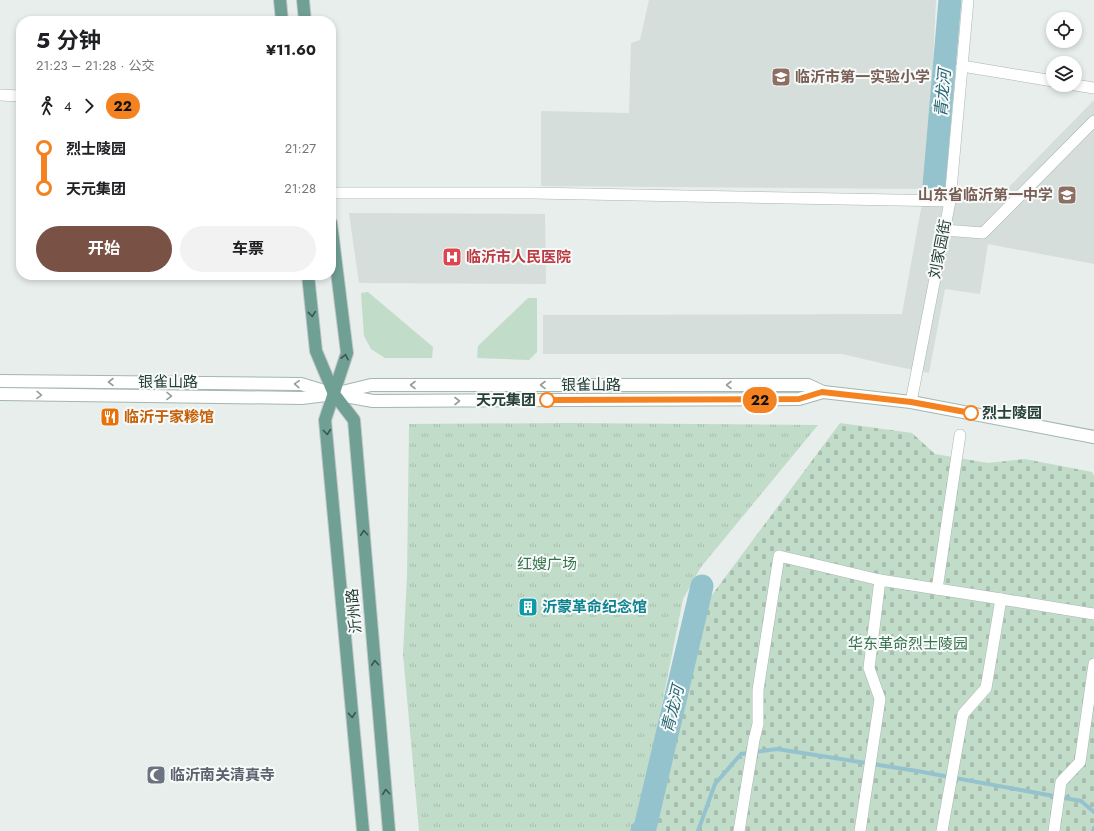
<!DOCTYPE html>
<html lang="zh">
<meta charset="utf-8">
<style>
:root{--surface:#fff;--page:#f2f2f2;--text:#202124;--muted:#757577;--accent:#795245}
body{margin:0;font-family:Jost,"Noto Sans SC",sans-serif;background:var(--page);color:var(--text);height:100vh;display:flex;flex-direction:column;font-size:15px;white-space:nowrap}
*{box-sizing:border-box;margin:0}
p{font-size:13px;color:var(--muted)}
.icon{flex:none;width:22px;height:22px;fill:none;stroke:currentColor;stroke-width:2;stroke-linecap:round;stroke-linejoin:round}
.map{position:relative;flex:1;overflow:hidden}
.details{position:absolute;left:16px;top:16px;width:320px;height:264px;display:flex;flex-direction:column;background:var(--surface);border-radius:16px;box-shadow:0 2px 6px #0003}
.details>*{flex:none}
.badge{padding:0 8px;border-radius:13px;font-size:14px;line-height:26px}
.fabs{position:absolute;left:1046px;top:12px;display:grid;gap:8px}
.fabs a{display:grid;place-items:center;width:36px;height:36px;border-radius:50%;background:var(--surface);box-shadow:0 2px 6px #0003;font-size:20px}
.map>.badge{position:absolute;translate:-50% -50%;box-shadow:0 0 0 2px #fff}
.legs{display:flex;align-items:center;gap:6px;height:44px;padding:0 20px;font-size:13px}
.legs p{margin-inline-start:auto}
.summary{display:flex;align-items:center;justify-content:space-between;height:68px;padding:0 20px}
h1{font-size:22px;font-weight:700;line-height:30px}
.action{display:flex;gap:8px;margin-top:auto;padding:8px 20px}
.action a{flex:1;height:46px;border-radius:24px;background:var(--accent);color:#fff;font-size:16px;font-weight:700;line-height:46px;text-align:center}
.action a+a{background:var(--page);color:var(--text)}
ul{padding:0 20px;list-style:none}
li{display:flex;align-items:center;gap:14px;height:40px;font-size:15px}
li i{display:grid;place-items:center;width:6px;height:100%;margin:0 5px;background:currentColor}
li i::after{content:'';width:10px;height:10px;margin:-5px;border:3px solid;border-radius:50%;background:var(--surface)}
li p{margin-inline-start:auto}
li:first-child i{background:linear-gradient(#0000 50%,currentColor 0)}
li:last-child i{background:linear-gradient(currentColor 50%,#0000 0)}
.map>svg:first-child{display:block}
</style>
<div class="map">
<svg width="1094" height="831" viewBox="0 0 1094 831">
<defs>
<pattern id="cemetery-stones" width="16" height="16" patternUnits="userSpaceOnUse"><rect width="16" height="16" fill="#c2dcca"/><path d="M2 7V4a2 2 0 0 1 4 0v3zM10 15v-3a2 2 0 0 1 4 0v3z" fill="#a7beae"/></pattern>
<pattern id="park-tufts" width="24" height="20" patternUnits="userSpaceOnUse"><rect width="24" height="20" fill="#c2dcca"/><path d="M3 7l-1-3M5 7V3M7 7l1-3M15 17l-1-3M17 17v-4M19 17l1-3" fill="none" stroke="#a7beae"/></pattern>
</defs>
<rect width="100%" height="100%" fill="#e7eeeb"/>
<g fill="#d5deda">
<path d="M649 0H936L927 189 962 191 1007 189 1094 100V264L988 244 980 294 945 289 929 373 889 365 842 354H543V315L902 314 920 214 926 189 541 186V111L629 113 631 43 640 40Z"/>
<path d="M349 213 545 214 546 284 359 283Z"/>
</g>
<g fill="#c2dcca">
<path d="M368 292 433 347 432 358H385L371 349 364 336 361 293Z"/>
<path d="M528 298H537V352L529 360 477 358 478 346Z"/>
</g>
<path fill="url(#cemetery-stones)" d="M840 423 912 433 935 454 988 463 1025 459 1092 472 1094 476V831H655L709 599Z"/>
<path fill="url(#park-tufts)" d="M568 423 818 425 701 567 683 599 638 825 631 831H419L403 654 407 576 409 424Z"/>
<g fill="none" stroke-linecap="round" stroke-linejoin="round">
<g stroke="#95c3cd" stroke-width="4">
<path d="M698 831 715 784 741 754 777 749 917 771 1081 801 1094 812"/>
<path d="M1093 831 1094 828"/>
</g>
<g stroke="#95c3cd" stroke-width="23">
<path d="M934 186 950 0"/>
<path d="M642 831 645 828 702 586"/>
</g>
<g stroke="#aab6b2" stroke-width="12">
<g id="street">
<path d="M962 66 1053 81"/>
<path d="M1075 85 1094 88"/>
<path d="M0 95 21 96"/>
<path d="M331 193H533L950 201"/>
<path d="M944 230 983 233 1094 121"/>
<path d="M911 402 950 201 968 0"/>
<path d="M937 589 960 435"/>
<path d="M1001 599 1094 614"/>
<path d="M739 831 754 740 758 724V690L779 556 880 580"/>
<path d="M860 831 869 772 880 699 869 668 880 580 1001 599 986 688 963 714 942 831"/>
<path d="M1054 831 1061 782 1080 762 1094 664"/>
</g>
</g>
<g stroke="#a3b6af" stroke-width="14">
<g id="secondary">
<path d="M0 381 301 384 334 394 373 401 799 399 823 392"/>
<path d="M0 394 302 398 334 394 371 385H808L823 392 911 402 1094 437"/>
</g>
</g>
<g stroke="#c3c9c8" stroke-width="14">
<g id="primary">
<path d="M280 0 282 21"/>
<path d="M303 0 305 21"/>
<path d="M331 223 347 353 325 420 363 831"/>
<path d="M308 275 316 351 334 394 354 420 389 831"/>
</g>
</g>
<use href="#street" stroke="#fff" stroke-width="11"/>
<use href="#secondary" stroke="#fff" stroke-width="12"/>
<use href="#primary" stroke="#709f94" stroke-width="12"/>
</g>
<defs><path id="oneway-chevron" d="M-2-3.5L2.5 0L-2 3.5" fill="none" stroke-width="1.6" stroke-linecap="round" stroke-linejoin="round"/></defs>
<g stroke="#395750">
<use href="#oneway-chevron" transform="translate(312 314) rotate(84)"/>
<use href="#oneway-chevron" transform="translate(345 357) rotate(-78)"/>
<use href="#oneway-chevron" transform="translate(327 432) rotate(85)"/>
<use href="#oneway-chevron" transform="translate(364 533) rotate(-95)"/>
<use href="#oneway-chevron" transform="translate(375 663) rotate(-95)"/>
<use href="#oneway-chevron" transform="translate(352 715) rotate(85)"/>
<use href="#oneway-chevron" transform="translate(386 792) rotate(-95)"/>
</g>
<g stroke="#939f9c">
<use href="#oneway-chevron" transform="translate(111 382) rotate(-180)"/>
<use href="#oneway-chevron" transform="translate(297 384) rotate(-176)"/>
<use href="#oneway-chevron" transform="translate(413 385) rotate(180)"/>
<use href="#oneway-chevron" transform="translate(543 385) rotate(180)"/>
<use href="#oneway-chevron" transform="translate(729 385) rotate(180)"/>
<use href="#oneway-chevron" transform="translate(39 395) rotate(1)"/>
<use href="#oneway-chevron" transform="translate(169 396) rotate(1)"/>
<use href="#oneway-chevron" transform="translate(457 401)"/>
</g>
<g fill="none" stroke-linecap="round" stroke-linejoin="round">
<g stroke="#fff" stroke-width="9">
<path id="line-1" d="M547 400 799 399 822 392 911 402 971 413"/>
</g>
<use href="#line-1" stroke="#f58220" stroke-width="6"/>
</g>
<defs>
<g id="school-square" transform="scale(1)"><rect x="-9" y="-9" width="18" height="18" rx="4" fill="#8d6e63" stroke="#f7faf9"/><path d="M0-5L7-2L0 1L-7-2ZM-4 1L0 2.5L4 1V4Q0 6-4 4Z" fill="#fff"/></g>
<g id="hospital-square" transform="scale(1)"><rect x="-9" y="-9" width="18" height="18" rx="4" fill="#e0444e" stroke="#f7faf9"/><path d="M-5-5h3v3.5h4V-5h3V5h-3V1.5h-4V5h-3Z" fill="#fff"/></g>
<g id="restaurant-square" transform="scale(1)"><rect x="-9" y="-9" width="18" height="18" rx="4" fill="#e8710a" stroke="#f7faf9"/><path d="M-5-6h1v4h1v-4h1v4h1v-4h1v5L-1.5 .5V6h-2V.5L-5-1ZM5-6V6H3V1.5H1.5Q1.5-4 5-6Z" fill="#fff"/></g>
<g id="building-square" transform="scale(1)"><rect x="-9" y="-9" width="18" height="18" rx="4" fill="#0f9aa8" stroke="#f7faf9"/><path d="M-4-6H4V6H1V3H-1V6H-4ZM-2.5-4.3h1.7v1.8h-1.7ZM.8-4.3h1.7v1.8H.8ZM-2.5-1h1.7V.8h-1.7ZM.8-1h1.7V.8H.8Z" fill="#fff"/></g>
<g id="mosque-square" transform="scale(1)"><rect x="-9" y="-9" width="18" height="18" rx="4" fill="#6b7280" stroke="#f7faf9"/><path d="M3.5-4.9A6 6 0 1 0 3.5 4.9A5 5 0 1 1 3.5-4.9Z" fill="#fff"/></g>
</defs>
<g fill-rule="evenodd">
<use href="#school-square" x="781" y="77"/>
<use href="#school-square" x="1067" y="195"/>
<use href="#hospital-square" x="452" y="257"/>
<use href="#restaurant-square" x="110" y="417"/>
<use href="#building-square" x="528" y="607"/>
<use href="#mosque-square" x="156" y="775"/>
</g>
<g fill="#fff" stroke="#f58220" stroke-width="2">
<circle cx="547" cy="400" r="7"/>
<circle cx="971" cy="413" r="7"/>
</g>
<g text-anchor="middle" stroke-width="4" stroke-linejoin="round" paint-order="stroke">
<g font-size="15" font-weight="bold" fill="#785e54" stroke="#f7faf9" text-anchor="start">
<text x="795" y="82">临沂市第一实验小学</text>
<text x="1053" y="200" text-anchor="end">山东省临沂第一中学</text>
</g>
<g font-size="15" fill="#273f39" stroke="#f7faf9">
<text transform="translate(940 249) rotate(-79)" y="5">刘家园街</text>
<text x="168" y="387">银雀山路</text>
<text x="591" y="390">银雀山路</text>
<text transform="translate(354 611) rotate(-95)" y="5">沂州路</text>
</g>
<g font-size="15" font-weight="bold" fill="#be3a42" stroke="#f7faf9" text-anchor="start">
<text x="466" y="262">临沂市人民医院</text>
</g>
<g font-size="15" font-weight="bold" fill="#273f39" stroke="#f7faf9" text-anchor="end">
<text x="536" y="405">天元集团</text>
<text x="982" y="418" text-anchor="start">烈士陵园</text>
</g>
<g font-size="15" font-weight="bold" fill="#c56008" stroke="#f7faf9" text-anchor="start">
<text x="124" y="422">临沂于家糁馆</text>
</g>
<g font-size="15" fill="#35724e" stroke="#f7faf9">
<text x="547" y="569">红嫂广场</text>
<text x="908" y="649">华东革命烈士陵园</text>
</g>
<g font-size="15" font-weight="bold" fill="#0d838f" stroke="#f7faf9" text-anchor="start">
<text x="542" y="612">沂蒙革命纪念馆</text>
</g>
<g font-size="15" font-weight="bold" fill="#5b616d" stroke="#f7faf9" text-anchor="start">
<text x="170" y="780">临沂南关清真寺</text>
</g>
<g font-size="16" font-style="italic" fill="#266675" stroke="#f7faf9">
<text transform="translate(942 93) rotate(-85)" y="6">青龙河</text>
<text transform="translate(672 709) rotate(-76)" y="6">青龙河</text>
</g>
</g>
</svg>
<div class="fabs">
<a><svg class="icon" aria-label="locate" viewBox="0 0 24 24"><circle cx="12" cy="12" r="6"/><path d="M12 2v4M12 18v4M2 12h4M18 12h4"/></svg></a>
<a><svg class="icon" aria-label="layers" viewBox="0 0 24 24"><path d="M12 4l9 5-9 5-9-5zM3 14l9 5 9-5"/></svg></a>
</div>
<b class="badge" style="left:760px;top:400px;background:#f58220;color:#111">22</b>
<section class="details">
<div class="summary"><div><h1>5 分钟</h1><p>21:23 – 21:28 · 公交</p></div><b>¥11.60</b></div>
<div class="legs"><svg class="icon" aria-label="walk" viewBox="0 0 24 24"><circle cx="13" cy="4" r="2"/><path d="M13 8l-2 6 4 7M11 14l-3 7M7 12l3-4h3l4 4"/></svg>4<svg class="icon" aria-label="forward" viewBox="0 0 24 24"><path d="M9 5l7 7-7 7"/></svg><b class="badge" style="background:#f58220;color:#111">22</b></div>
<ul>
<li><i style="color:#f58220"></i><b>烈士陵园</b><p>21:27</p></li>
<li><i style="color:#f58220"></i><b>天元集团</b><p>21:28</p></li>
</ul>
<div class="action"><a>开始</a><a>车票</a></div>
</section>
</div>
